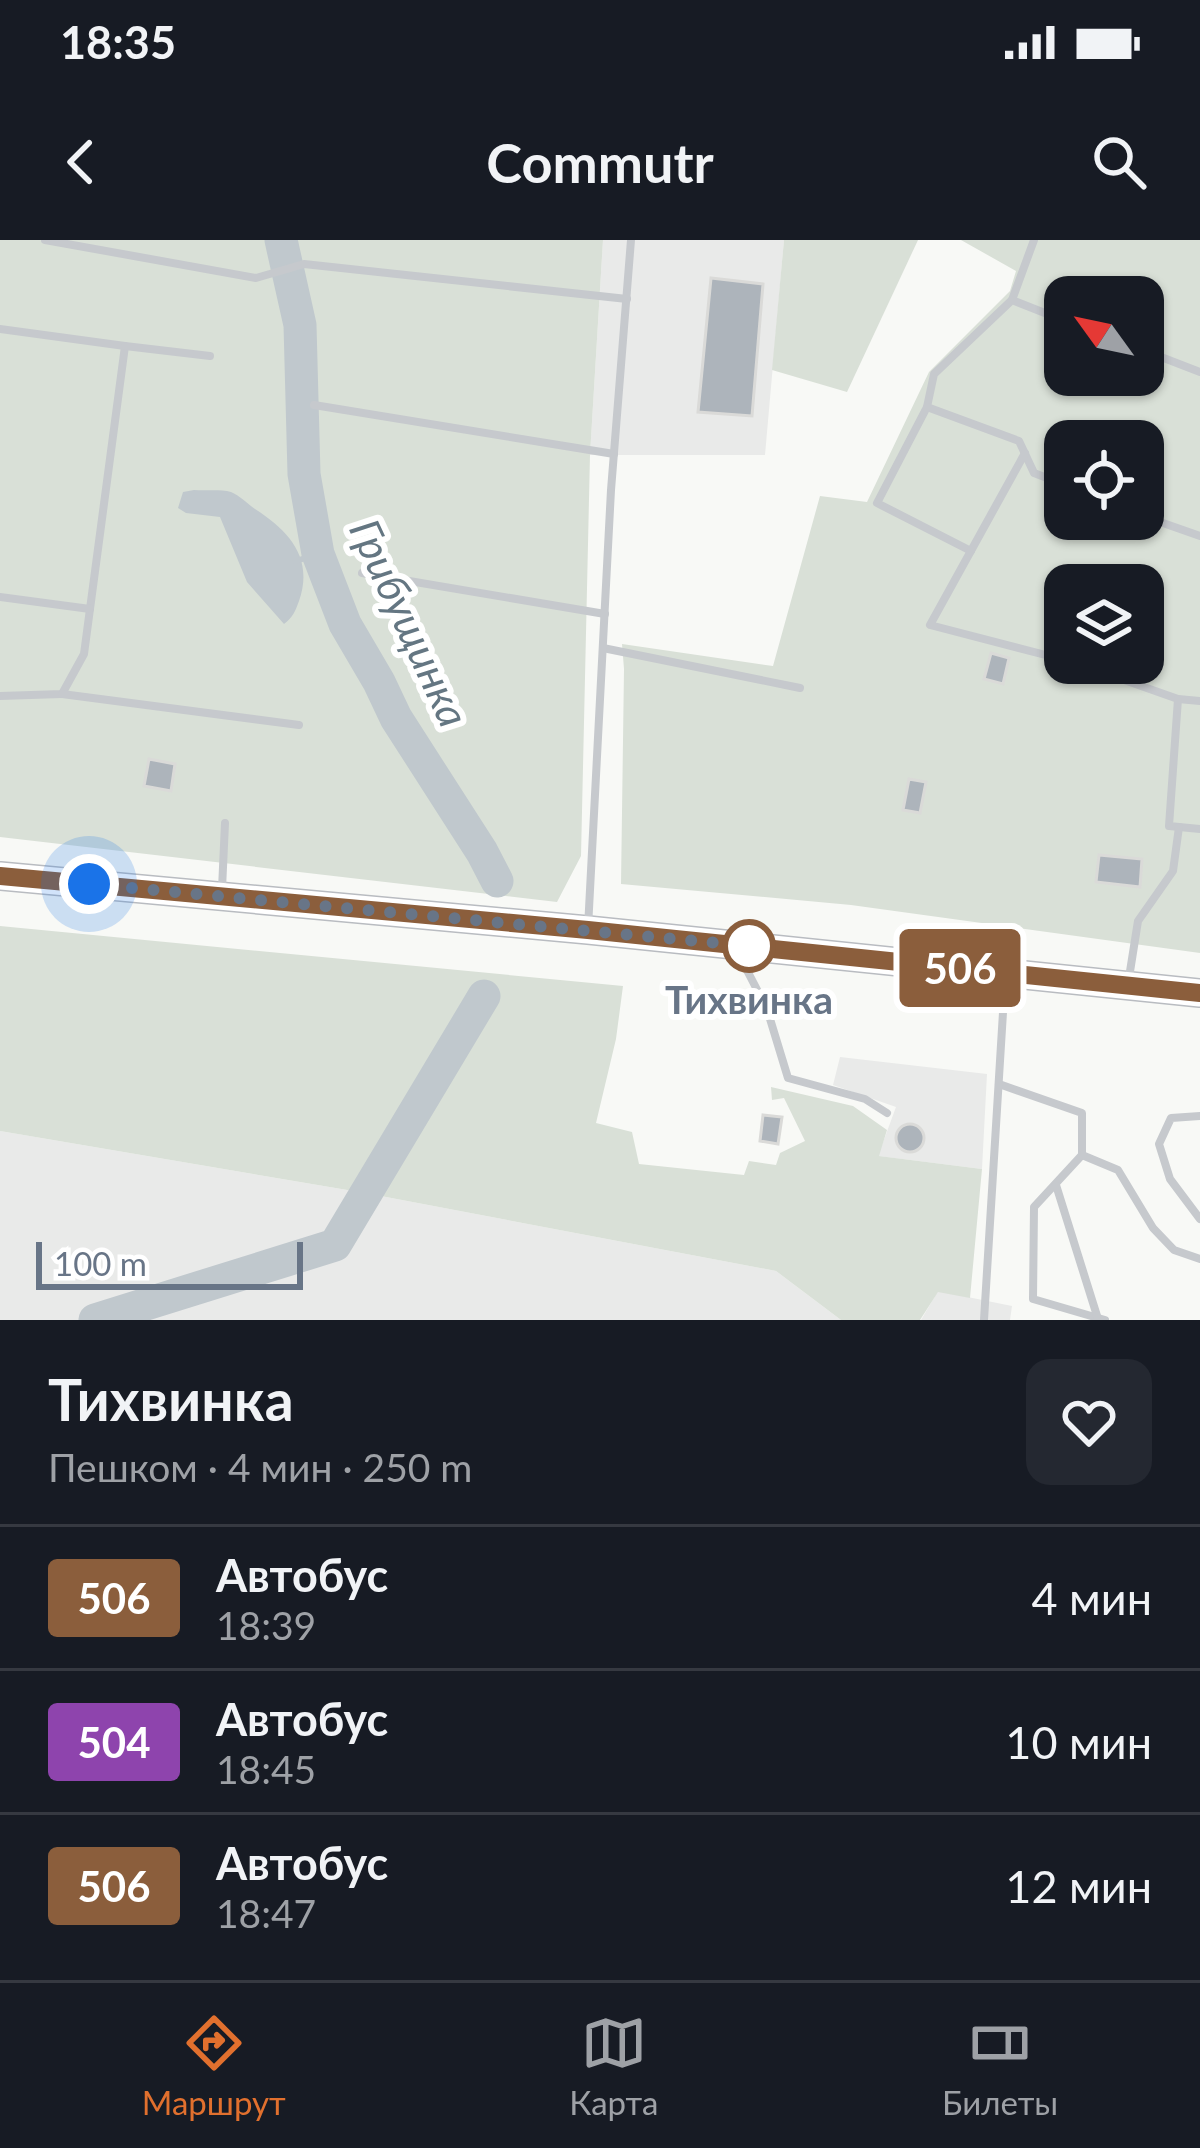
<!DOCTYPE html>
<html lang="ru">
<meta charset="utf-8">
<style>
:root{--surface:#171b24;--page:#242831;--text:#f1f3f6;--muted:#9ea1a6;--line:#363941;--accent:#e1702e}
body{margin:0;font-family:Lato,sans-serif;background:var(--page);color:var(--text);height:100vh;display:flex;flex-direction:column;font-size:45px;white-space:nowrap}
*{box-sizing:border-box;margin:0}
p{font-size:39px;color:var(--muted)}
.icon{flex:none;width:66px;height:66px;fill:none;stroke:currentColor;stroke-width:2;stroke-linecap:round;stroke-linejoin:round}
.map{position:relative;height:1080px;overflow:hidden}
.details{display:flex;flex-direction:column;background:var(--surface);flex:1}
.details>*{flex:none}
.badge{padding:0 24px;border-radius:9px;font-size:42px;line-height:78px}
.needle{width:78px;rotate:303deg}
.controls{position:absolute;left:1044px;top:36px;display:grid;gap:24px}
.controls a{display:grid;place-items:center;width:120px;height:120px;border-radius:24px;background:var(--surface);box-shadow:0 3px 9px #0004;font-size:60px}
.scale{position:absolute;left:36px;bottom:30px;width:267px;box-sizing:border-box;padding-left:12px;border:6px solid #687587;border-top:0;font-size:33px;line-height:42px;white-space:nowrap;color:#687587;-webkit-text-stroke:9px #fff;paint-order:stroke}
.you{position:absolute;width:60px;height:60px;margin:-30px;border:9px solid #fff;border-radius:50%;background:#1a73e8;box-shadow:0 0 0 18px #1a73e833}
.map>.badge{position:absolute;translate:-50% -50%;box-shadow:0 0 0 6px #fff}
.round{display:grid;place-items:center;flex:none;width:126px;height:126px;border-radius:24px;background:var(--page)}
.head{display:flex;align-items:center;justify-content:space-between;height:204px;padding:0 48px}
h1{font-size:57px;font-weight:700;line-height:90px}
ul{padding:0;list-style:none}
li{display:flex;align-items:center;gap:36px;height:144px;padding:0 48px;border-top:3px solid var(--line)}
li div{flex:1}
li b{display:block;font-size:45px}
li em{font-style:normal}
li .badge{min-width:132px;font-weight:700;text-align:center}
.status{display:flex;justify-content:space-between;align-items:center;height:84px;padding:0 60px;background:var(--surface);direction:ltr}
.status svg{height:33px;fill:currentColor}
header{display:flex;justify-content:space-between;align-items:center;height:156px;padding:0 48px;background:var(--surface);font-size:54px;font-weight:700}
.menu{display:flex;justify-content:space-around;align-items:center;height:168px;border-top:3px solid var(--line);background:var(--surface);font-size:33px;color:var(--muted)}
.menu a{display:grid;justify-items:center;gap:6px}
.menu .on{color:var(--accent)}
.map>svg:first-child{display:block}
</style>
<div class="status"><b>18:35</b><svg viewBox="0 0 49 12"><path d="M0 12V9h3v3zM5 12V6h3v6zM10 12V3h3v9zM15 12V0h3v12zM26 1h20v11H26zM47 4h2v5h-2z"/></svg></div>
<header><svg class="icon" aria-label="back" viewBox="0 0 24 24"><path d="M15 5l-7 7 7 7"/></svg>Commutr<svg class="icon" aria-label="search" viewBox="0 0 24 24"><circle cx="10" cy="10" r="6"/><path d="M15 15l6 6"/></svg></header>
<div class="map">
<svg width="1200" height="1080" viewBox="0 0 1200 1080">
<rect width="100%" height="100%" fill="#f8f9f6"/>
<g fill="#e9eae9">
<path d="M603 0H784L765 215H590Z"/>
<path d="M840 817 987 834 982 929 878 916 896 867 833 845Z"/>
<path d="M0 891 365 953 776 1031 841 1080H0Z"/>
<path d="M938 1051 1012 1066 1010 1080H921Z"/>
</g>
<g fill="#d9e0d7" fill-rule="evenodd">
<path d="M0 0H603L590 215 581 616 557 662 0 597Z"/>
<path d="M784 0H918L847 152 772 130Z"/>
<path d="M961 0H1200V713L851 665 621 644 624 429 622 404 773 426 820 256 867 262 929 132 1010 51 1016 31ZM1065 57H1143V135H1065ZM1065 201H1143V279H1065ZM1065 345H1143V423H1065Z"/>
<path d="M0 686 623 746 616 799 596 883 632 892 639 924 744 935 749 921 776 925 780 913 805 901 784 858 772 860 771 847 853 866 887 890 879 916 982 929 970 1058 938 1052 920 1080H841L776 1031 365 953 0 891Z"/>
</g>
<path fill="#c0c8cd" d="M194 250C205 251 221 249 231 252 239 255 248 264 255 269 289 291 314 318 299 361 295 372 293 377 284 384L247 342 220 277 186 273 178 268 183 252Z"/>
<g fill="none" stroke-linecap="round" stroke-linejoin="round">
<path stroke="#c0c8cd" stroke-width="6" d="M296 321 318 314"/>
<g stroke="#c0c8cd" stroke-width="33">
<path d="M281 0 300 85 304 234 318 314 345 384 379 442 396 478 482 612 497 641"/>
<path d="M95 1080 335 1005 484 756"/>
</g>
</g>
<g fill="#adb4bb" stroke="#dadad8" stroke-width="3">
<path d="M711 38 763 44 752 176 698 172Z"/>
<path d="M991 413 1009 418 1003 444 984 439Z"/>
<path d="M149 519 175 524 171 551 144 546Z"/>
<path d="M909 539 926 542 920 573 903 570Z"/>
<path d="M1099 615 1142 619 1140 647 1096 642Z"/>
<path d="M763 875 782 877 778 904 760 901Z"/>
<circle cx="910" cy="898" r="14"/>
</g>
<g fill="none" stroke-linecap="round" stroke-linejoin="round">
<g stroke="#b9bcc1" stroke-width="30">
<path id="primary" d="M0 636 588 690 1200 753"/>
</g>
<g stroke="#c6c9cd" stroke-width="8">
<path d="M45 0 256 38 304 24 627 59"/>
<path d="M1012 60 1034 0"/>
<path d="M1065 81 1012 60 934 134 927 167 1019 201 1034 233 1065 245"/>
<path d="M0 89 125 106 84 414 62 454 0 456"/>
<path d="M125 106 210 116"/>
<path d="M1143 110 1200 132"/>
<path d="M314 165 614 214"/>
<path d="M927 167 877 263 971 311"/>
<path d="M1025 213 930 385 1065 420"/>
<path d="M1143 276 1200 296"/>
<path d="M362 333 605 374"/>
<path d="M0 357 90 369"/>
<path d="M603 408 800 448"/>
<path d="M1076 423 1178 459 1200 461"/>
<path d="M62 454 299 485"/>
<path d="M1178 459 1169 586 1200 589"/>
<path d="M222 649 225 583"/>
<path d="M588 688 611 250 631 0"/>
<path d="M737 711 767 769 788 838 865 859 887 873"/>
<path d="M1128 744 1138 681 1173 631 1179 587"/>
<path d="M999 844 1082 873V915L1034 967 1033 1059 1105 1080"/>
<path d="M1200 876 1171 878 1159 904 1170 939 1200 979"/>
<path d="M1082 915 1118 930 1153 988 1174 1010 1200 1019"/>
<path d="M1056 945 1098 1079"/>
<path d="M984 1080 1005 740"/>
</g>
<use href="#primary" stroke="#fff" stroke-width="24"/>
</g>
<g fill="none" stroke-linecap="round" stroke-linejoin="round">
<g stroke="#fff" stroke-width="27">
<path id="line" d="M0 636 588 690 1200 753"/>
</g>
<use href="#line" stroke="#8b5e3c" stroke-width="18"/>
<path stroke="#687587" stroke-width="12" stroke-dasharray="0 21.6" d="M89 644 749 706"/>
</g>
<circle fill="#fff" stroke="#8b5e3c" stroke-width="6" cx="749" cy="706" r="24"/>
<g text-anchor="middle" stroke-width="12" stroke-linejoin="round" paint-order="stroke">
<g font-size="39" font-weight="bold" fill="#687587" stroke="#fff">
<text x="749" y="774">Тихвинка</text>
</g>
<g font-size="42" font-style="italic" fill="#647682" stroke="#fff">
<text transform="translate(409 383) rotate(65)" y="15">Грибущинка</text>
</g>
</g>
</svg>
<div class="controls">
<a><svg class="needle" viewBox="-14 -14 28 28"><path d="M0-13l5 13h-10z" fill="#e53935"/><path d="M0 13l5-13h-10z" fill="#9ea1a6"/></svg></a>
<a><svg class="icon" aria-label="locate" viewBox="0 0 24 24"><circle cx="12" cy="12" r="6"/><path d="M12 2v4M12 18v4M2 12h4M18 12h4"/></svg></a>
<a><svg class="icon" aria-label="layers" viewBox="0 0 24 24"><path d="M12 4l9 5-9 5-9-5zM3 14l9 5 9-5"/></svg></a>
</div>
<div class="scale">100 m</div>
<div class="you" style="left:89px;top:644px"></div>
<b class="badge" style="left:960px;top:728px;background:#8b5e3c;color:#fff">506</b>
</div>
<section class="details">
<div class="head"><div><h1>Тихвинка</h1><p>Пешком · 4 мин · 250 m</p></div><a class="round"><svg class="icon" aria-label="heart" viewBox="0 0 24 24"><path d="M12 20l-8-8c-3-5 5-10 8-4 3-6 11-1 8 4z"/></svg></a></div>
<ul>
<li><span class="badge" style="background:#8b5e3c;color:#fff">506</span><div><b>Автобус</b><p>18:39</p></div><em>4 мин</em></li>
<li><span class="badge" style="background:#8e44ad;color:#fff">504</span><div><b>Автобус</b><p>18:45</p></div><em>10 мин</em></li>
<li><span class="badge" style="background:#8b5e3c;color:#fff">506</span><div><b>Автобус</b><p>18:47</p></div><em>12 мин</em></li>
</ul>
</section>
<nav class="menu">
<a class="on"><svg class="icon" aria-label="directions" viewBox="0 0 24 24"><path d="M12 3l9 9-9 9-9-9zM9 14v-3h6M13 9l2 2-2 2"/></svg>Маршрут</a>
<a><svg class="icon" aria-label="map" viewBox="0 0 24 24"><path d="M3 6l6-2 6 2 6-2v14l-6 2-6-2-6 2zM9 4v14M15 6v14"/></svg>Карта</a>
<a><svg class="icon" aria-label="tickets" viewBox="0 0 24 24"><path d="M3 7h18v10H3zM15 7v10"/></svg>Билеты</a>
</nav>
